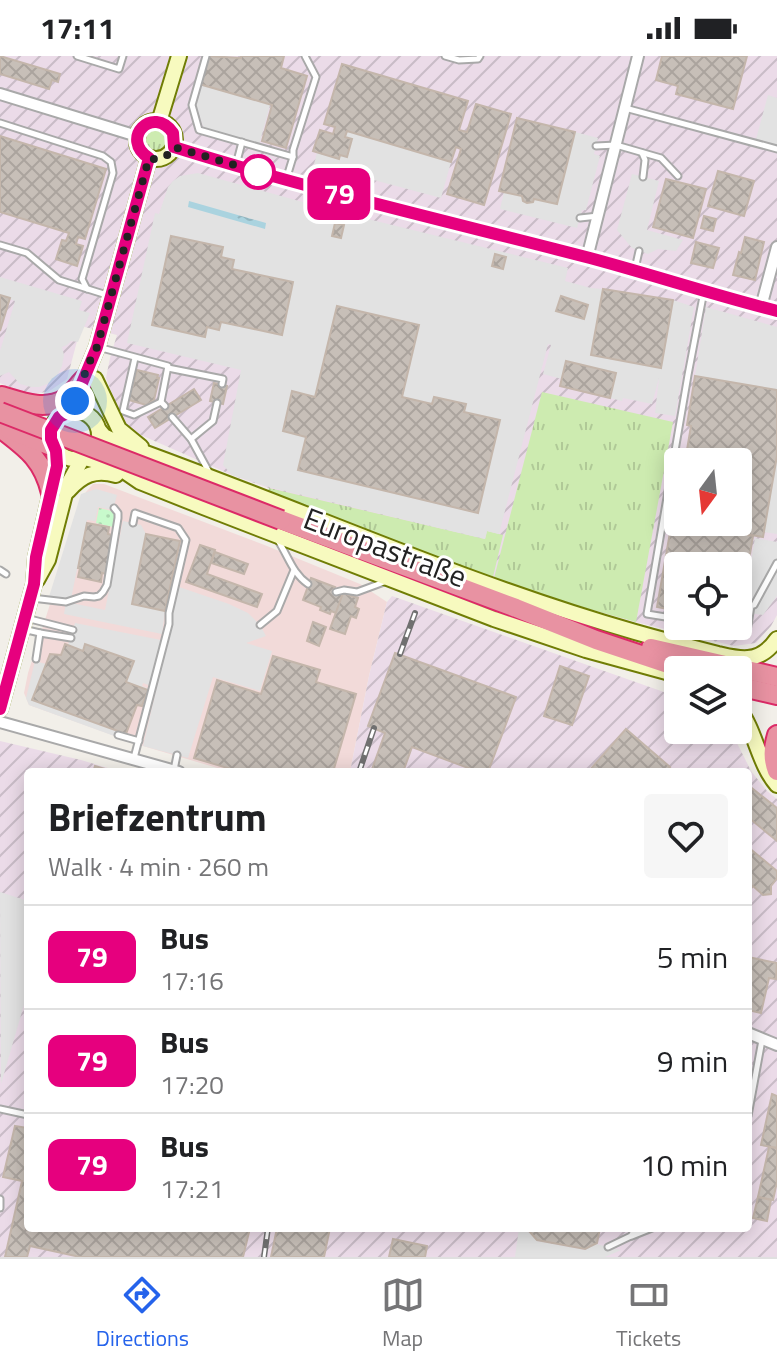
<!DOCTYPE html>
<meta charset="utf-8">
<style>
:root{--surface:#fff;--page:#f6f6f6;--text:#202124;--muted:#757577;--line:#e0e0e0;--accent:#2563eb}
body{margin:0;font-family:"Titillium Web",sans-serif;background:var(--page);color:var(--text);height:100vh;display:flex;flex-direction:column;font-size:30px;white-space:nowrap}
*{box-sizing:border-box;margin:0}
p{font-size:26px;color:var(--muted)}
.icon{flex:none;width:44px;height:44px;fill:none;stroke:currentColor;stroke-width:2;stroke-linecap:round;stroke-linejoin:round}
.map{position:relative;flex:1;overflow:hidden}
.details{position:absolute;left:24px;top:712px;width:728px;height:464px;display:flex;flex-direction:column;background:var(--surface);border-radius:8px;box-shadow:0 4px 20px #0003}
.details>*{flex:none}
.badge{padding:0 16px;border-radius:12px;font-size:28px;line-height:52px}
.needle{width:52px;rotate:195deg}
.buttons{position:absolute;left:664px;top:392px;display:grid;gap:16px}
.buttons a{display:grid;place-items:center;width:88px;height:88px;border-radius:8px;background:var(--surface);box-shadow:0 4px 20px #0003;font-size:40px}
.you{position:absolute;width:40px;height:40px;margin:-20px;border:6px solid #fff;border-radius:50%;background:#1a73e8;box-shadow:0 0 0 12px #1a73e833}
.map>.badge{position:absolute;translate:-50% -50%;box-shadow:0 0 0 4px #fff}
.round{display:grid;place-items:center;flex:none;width:84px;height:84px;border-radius:8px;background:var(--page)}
.summary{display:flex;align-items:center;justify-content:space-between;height:136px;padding:0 24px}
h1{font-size:38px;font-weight:700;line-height:60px}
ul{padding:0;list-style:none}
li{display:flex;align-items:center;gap:24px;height:104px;padding:0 24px;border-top:2px solid var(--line)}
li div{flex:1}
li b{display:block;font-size:30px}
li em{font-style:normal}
li .badge{min-width:88px;font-weight:700;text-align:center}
.status{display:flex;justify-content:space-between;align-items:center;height:56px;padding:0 40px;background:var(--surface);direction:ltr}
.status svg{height:22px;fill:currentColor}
.tabs{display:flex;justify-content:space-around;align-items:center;height:112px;border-top:2px solid var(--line);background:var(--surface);font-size:22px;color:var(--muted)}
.tabs a{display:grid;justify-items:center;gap:4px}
.tabs .current{color:var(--accent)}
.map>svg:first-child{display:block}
</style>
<div class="status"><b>17:11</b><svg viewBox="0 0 49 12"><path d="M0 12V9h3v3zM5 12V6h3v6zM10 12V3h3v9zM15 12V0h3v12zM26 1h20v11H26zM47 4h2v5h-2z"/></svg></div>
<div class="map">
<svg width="777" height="1201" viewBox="0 0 777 1201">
<defs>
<pattern id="industrial-furrows" width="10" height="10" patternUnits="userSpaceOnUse" patternTransform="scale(2)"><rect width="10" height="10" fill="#ebdbe8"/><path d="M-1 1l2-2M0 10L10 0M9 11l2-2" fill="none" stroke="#c9bcc7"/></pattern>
<pattern id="grass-tufts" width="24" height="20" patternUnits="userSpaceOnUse" patternTransform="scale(2)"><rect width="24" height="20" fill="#cdebb0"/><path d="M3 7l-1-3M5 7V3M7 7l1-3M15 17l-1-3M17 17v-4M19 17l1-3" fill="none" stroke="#b0c997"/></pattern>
<pattern id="park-dots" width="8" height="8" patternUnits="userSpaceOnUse" patternTransform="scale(2)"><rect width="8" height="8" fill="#c8facc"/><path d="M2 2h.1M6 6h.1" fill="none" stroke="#acd6af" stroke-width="1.8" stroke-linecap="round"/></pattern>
<pattern id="water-ripples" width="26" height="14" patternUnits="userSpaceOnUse" patternTransform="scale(2)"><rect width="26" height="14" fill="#aad3df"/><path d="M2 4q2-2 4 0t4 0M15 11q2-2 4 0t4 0" fill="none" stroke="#92b5bf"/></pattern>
<pattern id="building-cross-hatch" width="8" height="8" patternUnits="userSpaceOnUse" patternTransform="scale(2)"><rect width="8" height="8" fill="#c7bfb8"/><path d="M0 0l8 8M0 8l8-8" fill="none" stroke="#aba49e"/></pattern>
</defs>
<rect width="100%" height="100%" fill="#f2efe9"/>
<path fill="#f2dad9" d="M93 428H104L267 490 360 528 387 546 369 620 350 716H231L143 690 29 649 24 637 28 617 86 436Z"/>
<g fill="url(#industrial-furrows)" fill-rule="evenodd">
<path d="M0 0H777V559L771 570 756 587 734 590 636 566 492 525 269 432 232 419 134 376 123 365 106 322 110 302 117 279 81 270 67 323 48 336 28 338 0 327ZM678 406H738V466H678ZM678 510H738V570H678Z"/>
<path d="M392 540 678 641V674H728L734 681 751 715 767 735 777 743V1201H0V685L81 704 121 716H28V1172H748V716H350L369 620 387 546Z"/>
</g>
<g fill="url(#grass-tufts)">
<circle cx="156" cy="86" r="12"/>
<path d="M542 336 673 366 636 566 493 526Z"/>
<path d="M269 432 485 483 487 475 503 479 492 525 267 437Z"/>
</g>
<path fill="url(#park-dots)" d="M99 452 116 456 113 471 96 467Z"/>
<g fill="#e2e2e2" fill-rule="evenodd">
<path d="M202 29 270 49 259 89 204 73 196 50Z"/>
<path d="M768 39 777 42V89L756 83Z"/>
<path d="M347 75 451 106 441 142 314 108 317 97 339 103Z"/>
<path d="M575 76 598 82 594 98 600 100 586 154H582L577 172 500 153 504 136 522 140 523 145 527 147 533 146 534 143 557 148Z"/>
<path d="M198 117 335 155 568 212 565 225 591 232 603 233 591 298 673 244 694 251 675 360 655 357 659 322 652 348 623 342 622 345 610 342 616 317 566 306 562 323 543 318 551 289 548 288 499 478 487 475 485 483 269 431 232 419 223 409 241 314 127 287 155 157 159 158 168 131 173 125 180 120ZM171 180 223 191 221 201 234 204 232 213 293 226 221 266 218 274 207 271 205 281 152 269ZM560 241 588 249 584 263 556 255ZM337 250 419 269 402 341 432 348 434 341 465 348 464 356 500 365 478 457 299 414 306 381 283 374 292 336 315 341Z"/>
<path d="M632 118 659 125 647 174 683 184 676 195 658 193 648 198 632 192 617 174Z"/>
<path d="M0 221 82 245 79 254 90 257 78 286 71 285 67 289 62 291 64 299 62 310 57 320 50 327 39 331H31L20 328 9 316 0 320V295L15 245 0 239Z"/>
<path d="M706 251 777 271V334L695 320Z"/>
<path d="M777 400V478L764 476Z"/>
<path d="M96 433 117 439 113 454 98 451 95 465 87 464 71 543 67 546 105 554 123 465 141 469 146 478 132 548 165 555 162 578 64 558 66 546 48 544 81 438Z"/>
<path d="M755 482 777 486V540L763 559 742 556Z"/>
<path d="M179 531 229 548 248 557 260 569 266 580 246 587 272 595 260 635 213 621 188 702 143 690 172 567V558Z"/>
<path d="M75 567 161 584 151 630 143 627 142 630 149 633 148 634 126 626 133 605 86 588 83 595 68 589Z"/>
<path d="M35 605 46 608 33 644 119 676 117 681 29 649 26 642Z"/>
<path d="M0 836 28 845V935L1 1028Z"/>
<path d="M519 1172H529L528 1175 537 1185 585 1194 596 1188 621 1194 605 1201H515Z"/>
</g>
<path fill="url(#water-ripples)" d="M189 145 266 167 265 173 188 151Z"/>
<g fill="url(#building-cross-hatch)" stroke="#c4b6ab" stroke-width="2">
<path d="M0 0 60 18 58 26 52 24 49 33 0 18Z"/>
<path d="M207 0 241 2V0H284L281 12 307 20 286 92 262 85 272 49 199 28Z"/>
<path d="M662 0H747L733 53 676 38 678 30 656 24Z"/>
<path d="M342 8 468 45 459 74 467 76 476 48 511 58 484 149 447 138 461 93 456 91 451 106 347 75 345 81 352 83 347 101 340 99 339 103 313 95 320 74 333 78 335 71 324 68Z"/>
<path d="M517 62 575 76 557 148 534 143 533 146 527 147 523 145 522 140 499 135Z"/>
<path d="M0 80 106 113 85 183 78 181 76 188 83 190 77 210 56 203 62 184 66 185 69 177 0 156Z"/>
<path d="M718 115 754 125 744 160 708 150Z"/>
<path d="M666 123 706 133 693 182 653 171Z"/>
<path d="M704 160 716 163 713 175 701 172Z"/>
<path d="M335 167 344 169 341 182 332 180Z"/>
<path d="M171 180 223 191 221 201 234 204 232 213 293 226 282 279 221 266 219 274 207 271 205 281 152 269Z"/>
<path d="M745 181 764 186 755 224 733 219 739 196 741 197Z"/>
<path d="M696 186 719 192 713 212 691 207Z"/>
<path d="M495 198 506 201 503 213 492 210Z"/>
<path d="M603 233 673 244 661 312 591 299Z"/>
<path d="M0 239 10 242 0 275Z"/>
<path d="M561 240 588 249 584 263 556 255Z"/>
<path d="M337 250 419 269 402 341 432 348 434 341 466 348 464 356 500 364 478 457 298 414 306 381 283 375 292 335 315 341Z"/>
<path d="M566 305 616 317 610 342 560 330Z"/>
<path d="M137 314 158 319 157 322H159L154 344 146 349 129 344Z"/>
<path d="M695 320 777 334V400L763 481 672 465 678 431V466H738V406H685L691 370 687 369Z"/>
<path d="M214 327 227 330 223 348 210 345Z"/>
<path d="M194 333 201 344 155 372 148 361Z"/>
<path d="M672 465 753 480 739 565 738 510H678V555L657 551Z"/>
<path d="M87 467 109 471 108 478 113 479 107 518 102 517 101 526 78 521 80 512H78Z"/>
<path d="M146 478 180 485 165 555 132 548Z"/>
<path d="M200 489 215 494 207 518 262 538 257 551 186 526Z"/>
<path d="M215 496 248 508 244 518 211 507Z"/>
<path d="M311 522 335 531 333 535 343 539 336 557 331 555 330 558 320 554 321 551 303 544Z"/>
<path d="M343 537 358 542 355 551 359 553 356 562 351 560 345 578 330 573Z"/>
<path d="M313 566 326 571 319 590 307 585Z"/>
<path d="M65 588 83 595 85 588 134 605 126 626 148 634 142 650 137 649 126 678 32 644 50 598 61 599Z"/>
<path d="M395 597 516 641 488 716H479L412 691 403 716H371L385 677 368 670Z"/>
<path d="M273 600 320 614 316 626 356 638 333 716H241L194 702 217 624 261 638Z"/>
<path d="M560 610 589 620 572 669 544 660Z"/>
<path d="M626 673 670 711 665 716H588Z"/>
<path d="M95 710 115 716H93Z"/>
<path d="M748 729 777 752V785L748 761Z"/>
<path d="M748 791 777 815V822L771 830V838L763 839 753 830 748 836Z"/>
<path d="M748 901 777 907 776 923 769 922 761 957 748 954Z"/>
<path d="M772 1038 777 1040V1092L761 1089Z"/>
<path d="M15 1070 28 1072V1172H250L243 1201H80L30 1190 27 1201H5L22 1125 3 1121Z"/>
<path d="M769 1091 777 1092V1126L773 1144 758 1141Z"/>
<path d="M758 1141 771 1144 767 1165 753 1162Z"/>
<path d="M277 1172H330L324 1201H271Z"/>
<path d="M530 1172H600L597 1187 585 1193 537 1184 529 1175Z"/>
<path d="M393 1183 427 1190 425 1201H389Z"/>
</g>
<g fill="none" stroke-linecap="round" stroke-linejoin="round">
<g stroke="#a9a9a9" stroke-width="9">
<g id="lane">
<path d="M77 0 119 13 123 0"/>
<path d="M206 0 192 49 199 74 293 101"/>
<path d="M445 0 459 4 478 3 480 0"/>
<path d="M625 52 777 93"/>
<path d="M0 67 103 100 111 106 113 117 82 223 87 233"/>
<path d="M596 90 616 89 661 102 678 120"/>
<path d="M642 97 645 104 643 121"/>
<path d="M236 109 242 86"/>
<path d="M286 124 293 101V94L316 21 305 0"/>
<path d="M580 162 598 160"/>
<path d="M0 189 27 197 59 224 110 240"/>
<path d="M635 213 639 195"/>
<path d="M98 291 168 310 161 346 165 350"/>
<path d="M135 302 123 355 134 359 161 346"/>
<path d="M168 312 223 323 222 328"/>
<path d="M172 361 191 383 209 416"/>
<path d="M191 383 213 365 217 347"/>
<path d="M133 467 135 457 178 472 186 484 169 557V568L134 702"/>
<path d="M277 483C288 499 292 517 308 528"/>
<path d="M0 514 6 518"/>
<path d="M336 536 344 534 357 536 384 526"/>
<path d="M32 542 66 546 84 540 94 541 99 540 103 536 107 529 118 462V457L114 452"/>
<path d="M26 562 73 574"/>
<path d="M678 563 647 558 688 319 704 235"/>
<path d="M260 569 277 555 294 514"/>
<path d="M716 570 747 575 751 550 754 549 777 507"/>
<path d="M23 573 40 577 36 603"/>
<path d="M40 577 71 582"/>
<path d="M118 679 139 685"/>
<path d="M174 714 177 699"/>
<path d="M0 1053 28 1059"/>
<path d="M748 1060 762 984"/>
<path d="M0 1143V1152"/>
<path d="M632 1180 652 1172"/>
<path d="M608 1191 631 1180 636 1172"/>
</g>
</g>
<g stroke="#a9a9a9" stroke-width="14">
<g id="street">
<path d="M0 38 137 80"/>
<path d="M174 91C311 133 451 166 590 202 653 219 714 239 777 255"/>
<path d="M587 202 638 0"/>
<path d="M761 251 777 191"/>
<path d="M0 666 179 716"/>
<path d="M748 977 777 989"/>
</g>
</g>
<g stroke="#707d05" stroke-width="18">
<g id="secondary">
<circle cx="156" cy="84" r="19"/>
<path d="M159 66 179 0"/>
<path d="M95 323 119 373 141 391"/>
<circle cx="75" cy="379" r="24"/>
<path d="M70 356 97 291 149 102"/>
<path d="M99 374 104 380 121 388C293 449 460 526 635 576 663 584 690 591 718 598 727 600 738 603 748 602 761 601 770 593 777 583"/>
<path d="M85 402 118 411 140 426 203 451 494 563 586 594 670 617"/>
<path d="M68 435C82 419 95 413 116 419"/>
<path d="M37 524 48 504 67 430 82 403"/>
<path d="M738 652C756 675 758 707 777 729"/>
<path d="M0 653 34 528 36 501 57 410 56 395"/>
</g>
</g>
<g stroke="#dc2a67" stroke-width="22">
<g id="highway">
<path d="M2 340C22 346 45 355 65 343 72 339 77 330 83 324"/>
<path d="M0 372C26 392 43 403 51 437"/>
<path d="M10 374 54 391"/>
<path d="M281 464 516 552 596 584 686 614"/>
<path d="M651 592 777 621"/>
<path d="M738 630 777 639"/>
<path d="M777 679C773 693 772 702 777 715"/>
</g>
</g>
<use href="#lane" stroke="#fff" stroke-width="5"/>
<use href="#street" stroke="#fff" stroke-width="10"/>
<use href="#secondary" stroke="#f7fabf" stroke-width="14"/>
<use href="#highway" stroke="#e892a2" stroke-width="18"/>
<g stroke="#707070" stroke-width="6">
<g id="rail">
<path d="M400 598 415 557"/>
<path d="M359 716 374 672"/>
<path d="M264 1201 268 1172"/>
</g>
</g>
<use href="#rail" stroke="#fff" stroke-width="3" stroke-dasharray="9" stroke-linecap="butt"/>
<g stroke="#dc2a67" stroke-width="22" stroke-linecap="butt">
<path id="highway-bridge" d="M0 356 281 464"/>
</g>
<use href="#highway-bridge" stroke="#e892a2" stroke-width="18"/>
</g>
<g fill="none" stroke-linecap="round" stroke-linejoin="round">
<g stroke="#fff" stroke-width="18">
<path id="line" d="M0 653 34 528 36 501 57 410 56 395 51 383V374L59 361 70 356 97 291 149 102C119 83 153 48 173 77L174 91C311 134 451 166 590 202 653 219 714 239 777 255"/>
</g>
<use href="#line" stroke="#e6007e" stroke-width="12"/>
<path stroke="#222" stroke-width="8" stroke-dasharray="0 14.4" d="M75 345 88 309 97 291 149 102C160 105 168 101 174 91L261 117 258 116"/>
</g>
<circle fill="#fff" stroke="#e6007e" stroke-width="4" cx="258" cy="116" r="16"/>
<g text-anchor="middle" stroke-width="6" stroke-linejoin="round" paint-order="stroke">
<g font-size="30" fill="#222" stroke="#fff">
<text transform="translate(385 492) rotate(21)" y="10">Europastraße</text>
</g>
</g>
</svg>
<div class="buttons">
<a><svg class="needle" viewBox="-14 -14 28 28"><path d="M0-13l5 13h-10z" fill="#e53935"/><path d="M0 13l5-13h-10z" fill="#757577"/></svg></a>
<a><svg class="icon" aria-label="locate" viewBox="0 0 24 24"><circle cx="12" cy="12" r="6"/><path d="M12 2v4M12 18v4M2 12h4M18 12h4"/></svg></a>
<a><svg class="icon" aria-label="layers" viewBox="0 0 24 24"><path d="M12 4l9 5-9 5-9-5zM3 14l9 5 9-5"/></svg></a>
</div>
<div class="you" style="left:75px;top:345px"></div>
<b class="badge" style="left:339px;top:138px;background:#e6007e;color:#fff">79</b>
<section class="details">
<div class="summary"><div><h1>Briefzentrum</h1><p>Walk · 4 min · 260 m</p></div><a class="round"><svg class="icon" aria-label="heart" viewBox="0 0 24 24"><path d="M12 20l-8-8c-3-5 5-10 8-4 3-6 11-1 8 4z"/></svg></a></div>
<ul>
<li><span class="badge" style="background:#e6007e;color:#fff">79</span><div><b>Bus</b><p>17:16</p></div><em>5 min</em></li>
<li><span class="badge" style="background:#e6007e;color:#fff">79</span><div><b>Bus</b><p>17:20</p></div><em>9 min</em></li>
<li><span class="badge" style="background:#e6007e;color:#fff">79</span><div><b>Bus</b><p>17:21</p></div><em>10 min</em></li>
</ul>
</section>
</div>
<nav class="tabs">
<a class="current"><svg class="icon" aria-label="directions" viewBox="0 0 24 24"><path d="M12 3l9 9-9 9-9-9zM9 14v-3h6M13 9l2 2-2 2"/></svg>Directions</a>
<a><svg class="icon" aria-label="map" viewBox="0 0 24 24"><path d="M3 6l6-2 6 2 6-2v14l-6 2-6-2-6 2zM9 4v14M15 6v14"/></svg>Map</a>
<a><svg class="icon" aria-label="tickets" viewBox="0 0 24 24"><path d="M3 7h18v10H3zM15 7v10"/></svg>Tickets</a>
</nav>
